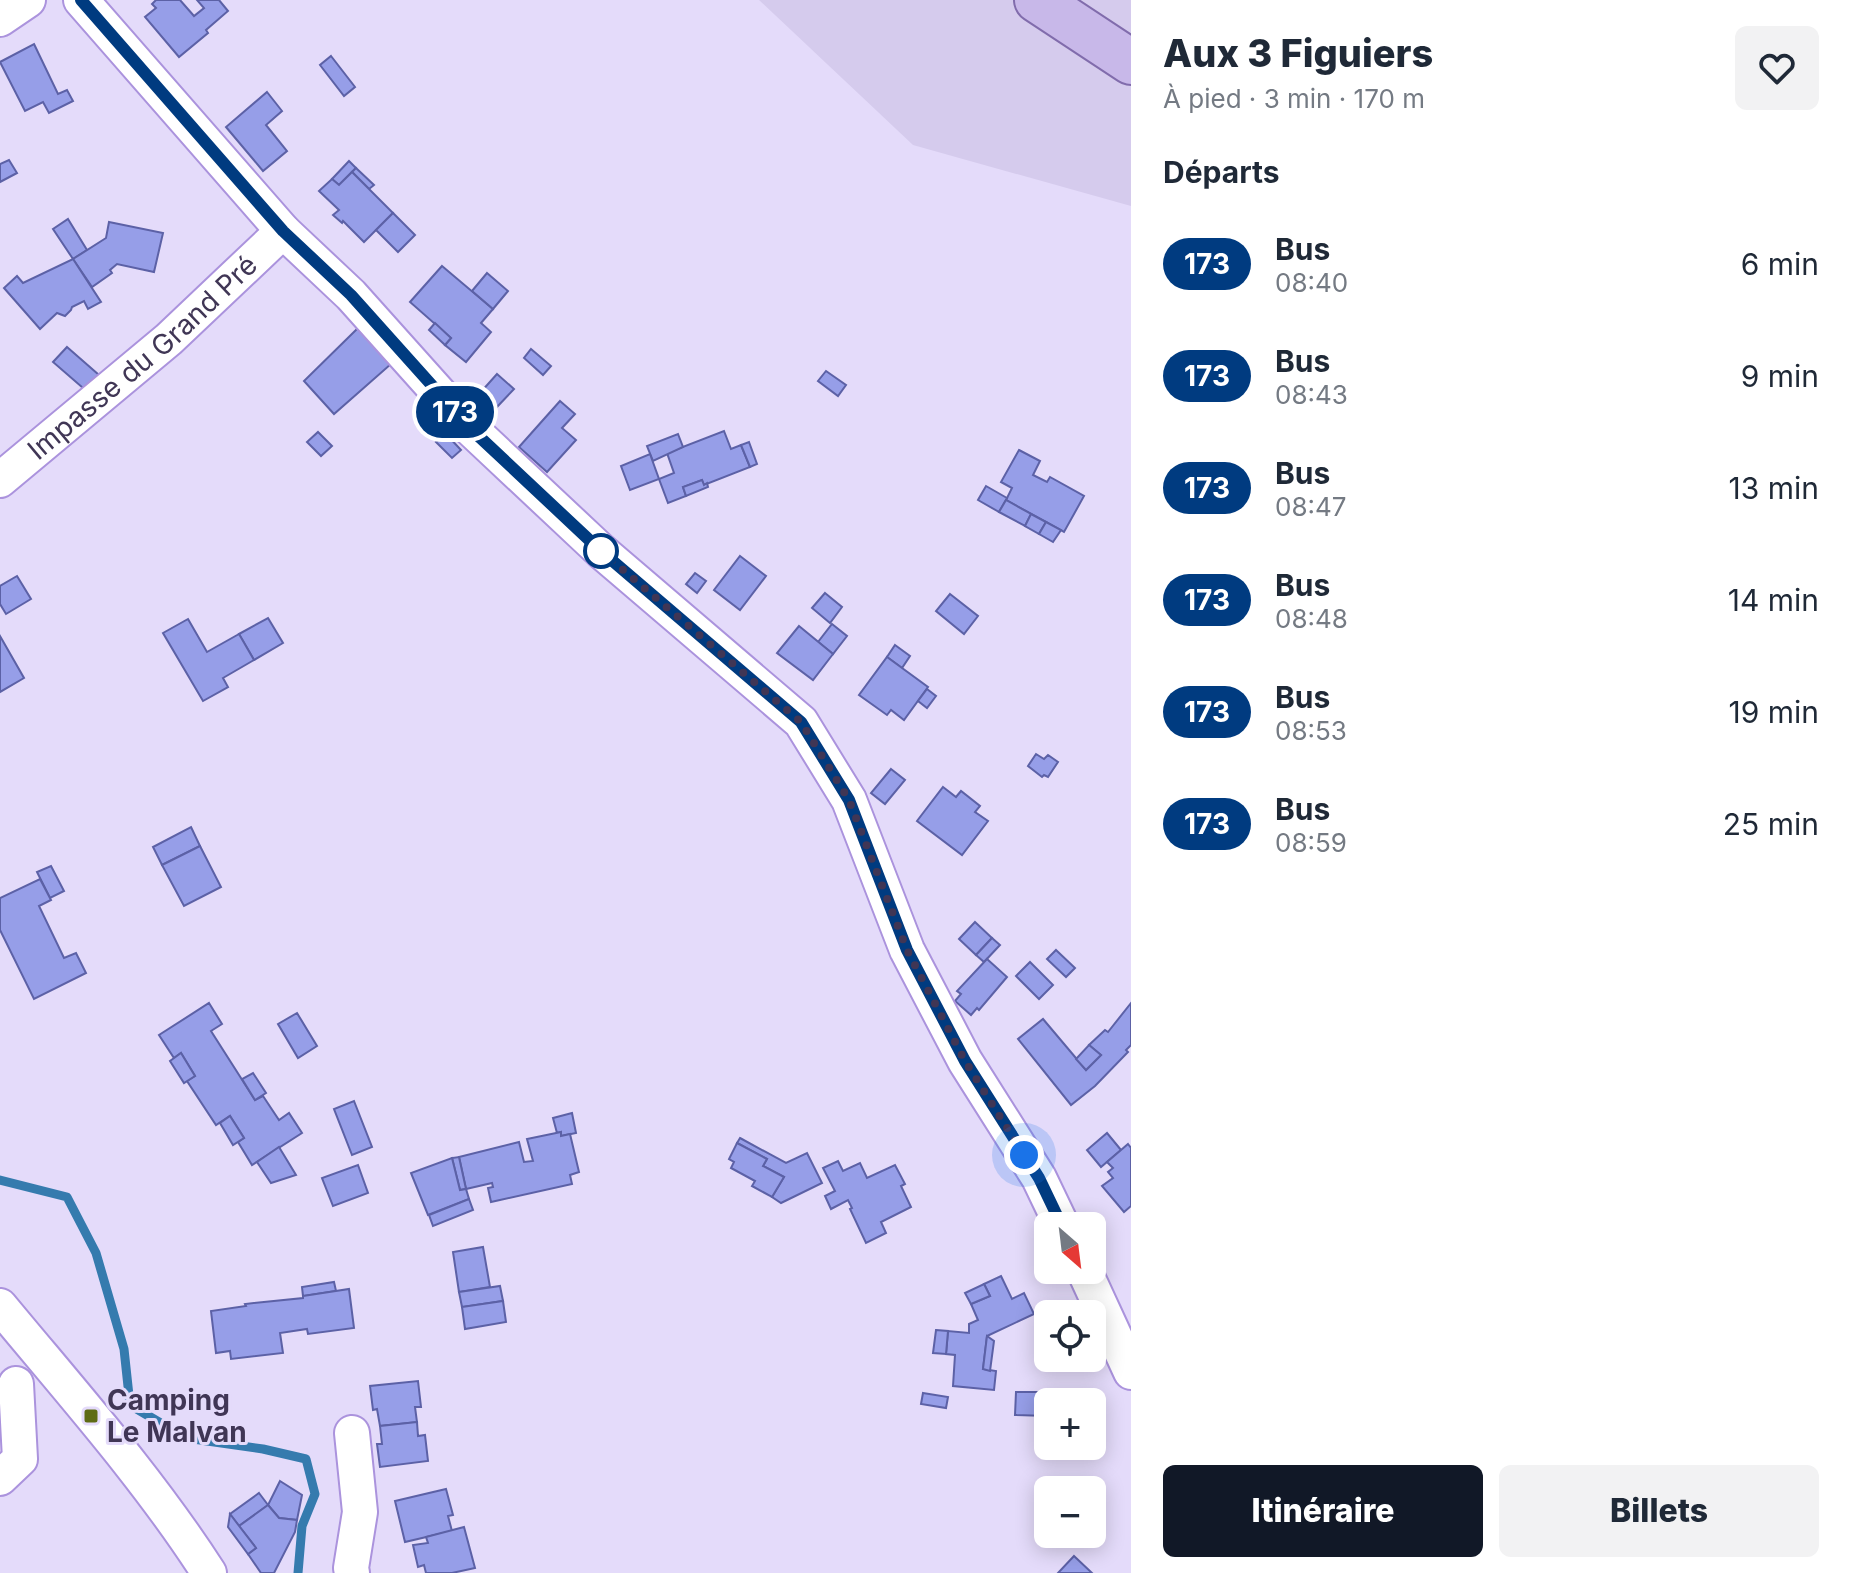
<!DOCTYPE html>
<html lang="fr">
<meta charset="utf-8">
<style>
:root{--surface:#fff;--page:#f2f2f3;--text:#1f2937;--muted:#747a83;--accent:#111827}
body{margin:0;font-family:Inter,sans-serif;background:var(--page);color:var(--text);height:100vh;display:flex;flex-direction:column;font-size:30px;white-space:nowrap}
*{box-sizing:border-box;margin:0}
p{font-size:26px;color:var(--muted)}
.icon{flex:none;width:44px;height:44px;fill:none;stroke:currentColor;stroke-width:2;stroke-linecap:round;stroke-linejoin:round}
.map{position:relative;flex:1;overflow:hidden}
.side{display:flex;flex-direction:column;background:var(--surface);width:720px}
.side>*{flex:none}
.badge{padding:0 16px;border-radius:26px;font-size:28px;line-height:52px}
.needle{width:52px;rotate:152deg}
.tools{position:absolute;left:1034px;top:1212px;display:grid;gap:16px}
.tools a{display:grid;place-items:center;width:72px;height:72px;border-radius:12px;background:var(--surface);box-shadow:0 4px 20px #0003;font-size:40px}
.you{position:absolute;width:40px;height:40px;margin:-20px;border:6px solid #fff;border-radius:50%;background:#1a73e8;box-shadow:0 0 0 12px #1a73e833}
.map>.badge{position:absolute;translate:-50% -50%;box-shadow:0 0 0 4px #fff}
h2{padding:0 32px;font-size:30px;line-height:72px}
.round{display:grid;place-items:center;flex:none;width:84px;height:84px;border-radius:12px;background:var(--page)}
.summary{display:flex;align-items:center;justify-content:space-between;height:136px;padding:0 32px}
h1{font-size:38px;font-weight:800;line-height:60px}
.button{display:flex;gap:16px;margin-top:auto;padding:16px 32px}
.button a{flex:1;height:92px;border-radius:12px;background:var(--accent);color:#fff;font-size:32px;font-weight:800;line-height:92px;text-align:center}
.button a+a{background:var(--page);color:var(--text)}
ul{padding:0;list-style:none}
li{display:flex;align-items:center;gap:24px;height:112px;padding:0 32px}
li div{flex:1}
li b{display:block;font-size:30px}
li em{font-style:normal}
li .badge{min-width:88px;font-weight:700;text-align:center}
main{display:flex;flex:1;min-height:0}
.map>svg:first-child{display:block}
</style>
<main>
<div class="map">
<svg width="1131" height="1573" viewBox="0 0 1131 1573">
<rect width="100%" height="100%" fill="#e4dbfa"/>
<path fill="#d5cbed" d="M759 0H1131V206L913 145Z"/>
<g fill="none" stroke-linecap="round" stroke-linejoin="round">
<path stroke="#357bae" stroke-width="9" d="M0 1180 67 1197 96 1253 124 1349 130 1405 186 1438 263 1449 306 1459 315 1494 302 1526 298 1573"/>
</g>
<g fill="#969ee8" stroke="#5c61a6" stroke-width="2">
<path d="M156 0H180L194 16 204 8 197 0H219L228 11 206 30 208 33 179 57 145 17 156 8 152 4Z"/>
<path d="M34 44 58 94 67 90 73 101 49 113 43 102 25 111 0 62Z"/>
<path d="M331 56 355 87 344 96 320 65Z"/>
<path d="M267 92 282 111 266 125 287 151 263 171 226 127Z"/>
<path d="M9 160 17 173 0 182V164Z"/>
<path d="M349 161 356 168 339 185 332 179Z"/>
<path d="M356 168 374 185 369 189 352 172Z"/>
<path d="M352 172 393 213 364 242 343 221 342 223 333 215 339 210 319 191 332 179 339 185Z"/>
<path d="M393 213 415 235 398 252 376 230Z"/>
<path d="M68 219 87 250 73 259 53 229Z"/>
<path d="M109 222 163 233 154 272 117 264 110 270 112 273 92 287 73 259 106 238Z"/>
<path d="M73 259 101 302 88 309 84 301 72 307 71 310 65 316 57 313 40 329 4 288 17 276 23 283Z"/>
<path d="M442 266 493 309 481 323 491 332 466 362 445 345 451 338 410 302Z"/>
<path d="M487 273 508 291 493 309 472 291Z"/>
<path d="M435 323 451 338 445 345 429 330Z"/>
<path d="M359 327 391 364 334 414 304 381Z"/>
<path d="M67 347 99 375 83 388 53 362Z"/>
<path d="M531 349 551 366 543 375 524 358Z"/>
<path d="M826 371 846 385 838 396 818 381Z"/>
<path d="M497 374 514 389 496 408 480 393Z"/>
<path d="M560 401 575 414 562 428 576 440 547 472 519 447Z"/>
<path d="M724 431 731 449 741 445 750 467 704 485 702 480 683 487 686 496 668 503 659 479 674 473 667 453Z"/>
<path d="M318 432 332 446 321 456 307 442Z"/>
<path d="M446 434 461 450 452 458 436 442Z"/>
<path d="M678 434 683 447 653 461 647 446Z"/>
<path d="M749 442 757 464 750 467 741 445Z"/>
<path d="M1019 450 1040 461 1033 475 1047 482 1050 477 1084 496 1064 532 1006 500 1012 488 1001 482Z"/>
<path d="M650 454 659 479 630 490 621 466Z"/>
<path d="M702 480 704 485 707 483 708 487 686 496 683 487Z"/>
<path d="M986 486 1007 498 999 512 978 500Z"/>
<path d="M1006 500 1031 514 1025 526 999 512Z"/>
<path d="M1031 514 1046 522 1039 534 1025 526Z"/>
<path d="M1046 522 1061 530 1053 542 1039 534Z"/>
<path d="M740 556 766 576 740 610 714 590Z"/>
<path d="M695 573 706 581 697 593 686 584Z"/>
<path d="M17 576 31 599 6 614 0 604V586Z"/>
<path d="M825 593 842 607 830 623 812 608Z"/>
<path d="M950 594 978 616 964 634 936 611Z"/>
<path d="M268 618 283 643 254 660 239 634Z"/>
<path d="M188 619 207 652 239 634 254 660 223 678 228 687 203 701 163 633Z"/>
<path d="M832 624 847 636 833 654 818 642Z"/>
<path d="M799 626 833 654 813 680 777 653Z"/>
<path d="M0 636 24 678 0 692Z"/>
<path d="M895 645 910 656 902 668 887 657Z"/>
<path d="M887 657 928 687 904 720 891 710 887 715 859 695Z"/>
<path d="M927 689 936 696 927 708 918 701Z"/>
<path d="M1036 754 1044 759 1048 755 1058 762 1048 777 1044 775 1042 777 1028 766Z"/>
<path d="M891 769 905 780 885 804 871 793Z"/>
<path d="M943 787 956 797 961 791 980 806 975 812 988 821 962 855 917 821Z"/>
<path d="M191 827 200 846 162 865 153 847Z"/>
<path d="M200 846 221 887 184 906 162 865Z"/>
<path d="M51 866 64 891 50 898 37 872Z"/>
<path d="M40 879 51 900 39 906 64 958 76 953 86 973 34 999 0 930V898Z"/>
<path d="M975 922 992 938 976 955 959 939Z"/>
<path d="M992 938 1000 945 984 962 976 955Z"/>
<path d="M1056 950 1075 968 1066 977 1047 959Z"/>
<path d="M987 959 1007 977 979 1010 977 1008 971 1015 955 1001 961 994 957 991Z"/>
<path d="M1030 962 1053 985 1039 999 1016 976Z"/>
<path d="M209 1003 222 1024 211 1031 255 1100 263 1096 279 1120 289 1113 302 1133 252 1165 238 1142 244 1138 230 1116 216 1125 187 1081 195 1076 181 1053 174 1058 159 1035Z"/>
<path d="M1131 1003V1045L1126 1050 1128 1052 1095 1086 1071 1105 1018 1039 1043 1019 1086 1070 1101 1055 1089 1045 1105 1030 1108 1032Z"/>
<path d="M297 1013 317 1046 298 1058 278 1024Z"/>
<path d="M1089 1045 1101 1055 1086 1070 1076 1059Z"/>
<path d="M181 1053 195 1076 184 1083 170 1061Z"/>
<path d="M253 1073 266 1093 255 1100 242 1079Z"/>
<path d="M354 1101 372 1147 352 1155 334 1109Z"/>
<path d="M572 1113 576 1133 561 1136V1132L557 1133 553 1118Z"/>
<path d="M230 1116 244 1138 233 1145 220 1123Z"/>
<path d="M561 1132V1136L570 1134 579 1172 570 1175 572 1184 491 1202 488 1188 493 1187 492 1183 466 1189 459 1157 519 1142 524 1162 533 1161 527 1139Z"/>
<path d="M1107 1133 1121 1150 1101 1167 1087 1150Z"/>
<path d="M740 1138 786 1163 807 1153 822 1183 781 1203 772 1197 784 1177 763 1166 767 1159 737 1143Z"/>
<path d="M737 1143 767 1159 763 1166 784 1177 772 1197 752 1186 755 1181 731 1168 734 1162 729 1159Z"/>
<path d="M1128 1144 1131 1148V1206L1124 1212 1102 1186 1113 1178 1108 1172 1113 1168 1107 1162Z"/>
<path d="M279 1147 296 1175 271 1183 257 1162Z"/>
<path d="M459 1157 466 1189 460 1190 452 1158Z"/>
<path d="M452 1158 460 1190 466 1189 469 1199 428 1215 411 1173Z"/>
<path d="M838 1161 843 1171 860 1163 867 1178 895 1165 905 1184 901 1186 911 1207 881 1222 886 1233 866 1243 850 1209 852 1208 848 1200 831 1209 825 1196 835 1191 823 1168Z"/>
<path d="M358 1165 368 1193 333 1206 322 1178Z"/>
<path d="M469 1199 473 1210 433 1226 429 1215Z"/>
<path d="M483 1247 490 1287 459 1292 453 1252Z"/>
<path d="M1001 1276 1012 1299 1024 1293 1034 1314 987 1336 983 1369 996 1371 994 1390 953 1386 955 1355 946 1354 948 1331 969 1333V1324L978 1320 971 1304 990 1296 984 1284Z"/>
<path d="M334 1282 336 1291 303 1296 302 1287Z"/>
<path d="M984 1284 990 1296 971 1304 965 1293Z"/>
<path d="M500 1286 503 1301 462 1307 459 1292Z"/>
<path d="M349 1289 354 1328 308 1334 307 1329 280 1333 283 1353 231 1359 230 1351 216 1353 211 1311 246 1306 245 1304 303 1298V1296Z"/>
<path d="M503 1301 506 1322 465 1329 462 1307Z"/>
<path d="M936 1330 948 1331 946 1354 933 1353Z"/>
<path d="M987 1336 994 1341 990 1371 983 1369Z"/>
<path d="M418 1381 421 1407H415L417 1422 380 1426 377 1409 373 1410 370 1386Z"/>
<path d="M1016 1392H1048L1047 1416 1015 1415Z"/>
<path d="M923 1393 948 1397 946 1408 921 1404Z"/>
<path d="M417 1422 418 1436 425 1435 428 1461 380 1467 377 1444H382L380 1426Z"/>
<path d="M280 1481 302 1495 297 1520 279 1518 268 1505Z"/>
<path d="M446 1489 453 1515 448 1516 452 1531 405 1542 395 1501Z"/>
<path d="M259 1493 268 1505 239 1526 230 1514Z"/>
<path d="M268 1505 279 1518 297 1520 295 1532 274 1573H261L248 1554 256 1548 239 1526Z"/>
<path d="M230 1514 256 1548 248 1554 228 1527Z"/>
<path d="M464 1527 475 1568 452 1573H426L424 1565 418 1567 413 1545 428 1543 426 1537Z"/>
<path d="M1074 1556 1092 1573H1058Z"/>
</g>
<g fill="none" stroke-linecap="round" stroke-linejoin="round">
<g stroke="#ab93dd" stroke-width="38">
<g id="minor">
<path d="M81 0 283 231 351 295 471 429 601 551 801 722 849 800 907 950 965 1061 1039 1178 1062 1226"/>
<path d="M0 19 28 0"/>
<path id="s1" d="M0 480 169 339 283 231"/>
<path d="M1084 1270 1131 1372"/>
<path d="M0 1306C72 1393 148 1478 209 1573"/>
<path d="M352 1433 360 1512 351 1568 352 1573"/>
<path d="M0 1478 20 1459 16 1384"/>
</g>
</g>
<g stroke="#816cac" stroke-width="48">
<path id="major" d="M1037 0 1131 62"/>
</g>
<use href="#minor" stroke="#fff" stroke-width="34"/>
<use href="#major" stroke="#c8b8e9" stroke-width="44"/>
</g>
<g fill="none" stroke-linecap="round" stroke-linejoin="round">
<g stroke="#fff" stroke-width="18">
<path id="line" d="M81 0 283 231 351 295 471 429 601 551 801 722 849 800 907 950 965 1061 1039 1178 1062 1226"/>
</g>
<use href="#line" stroke="#003b80" stroke-width="12"/>
<path stroke="#403655" stroke-width="8" stroke-dasharray="0 14.4" d="M601 551 801 722 849 800 907 950 965 1061 1024 1155"/>
</g>
<circle fill="#fff" stroke="#003b80" stroke-width="4" cx="601" cy="551" r="16"/>
<rect fill="#5e6b15" stroke="#e4dbfa" stroke-width="3" x="83" y="1408" width="16" height="16" rx="4"/>
<g text-anchor="middle" stroke-width="6" stroke-linejoin="round" paint-order="stroke">
<g font-size="28" fill="#403655" stroke="#e4dbfa">
<text dy="10" stroke="none"><textPath href="#s1" startOffset="188">Impasse du Grand Pré</textPath></text>
</g>
<g font-size="28" font-weight="bold" fill="#403655" stroke="#e4dbfa" text-anchor="start">
<text x="107" y="1410">Camping<tspan x="107" dy="32">Le Malvan</tspan></text>
</g>
</g>
</svg>
<div class="tools">
<a><svg class="needle" viewBox="-14 -14 28 28"><path d="M0-13l5 13h-10z" fill="#e53935"/><path d="M0 13l5-13h-10z" fill="#747a83"/></svg></a>
<a><svg class="icon" aria-label="locate" viewBox="0 0 24 24"><circle cx="12" cy="12" r="6"/><path d="M12 2v4M12 18v4M2 12h4M18 12h4"/></svg></a>
<a>+</a>
<a>−</a>
</div>
<div class="you" style="left:1024px;top:1155px"></div>
<b class="badge" style="left:455px;top:412px;background:#003b80;color:#fff">173</b>
</div>
<section class="side">
<div class="summary"><div><h1>Aux 3 Figuiers</h1><p>À pied · 3 min · 170 m</p></div><a class="round"><svg class="icon" aria-label="heart" viewBox="0 0 24 24"><path d="M12 20l-8-8c-3-5 5-10 8-4 3-6 11-1 8 4z"/></svg></a></div>
<h2>Départs</h2>
<ul>
<li><span class="badge" style="background:#003b80;color:#fff">173</span><div><b>Bus</b><p>08:40</p></div><em>6 min</em></li>
<li><span class="badge" style="background:#003b80;color:#fff">173</span><div><b>Bus</b><p>08:43</p></div><em>9 min</em></li>
<li><span class="badge" style="background:#003b80;color:#fff">173</span><div><b>Bus</b><p>08:47</p></div><em>13 min</em></li>
<li><span class="badge" style="background:#003b80;color:#fff">173</span><div><b>Bus</b><p>08:48</p></div><em>14 min</em></li>
<li><span class="badge" style="background:#003b80;color:#fff">173</span><div><b>Bus</b><p>08:53</p></div><em>19 min</em></li>
<li><span class="badge" style="background:#003b80;color:#fff">173</span><div><b>Bus</b><p>08:59</p></div><em>25 min</em></li>
</ul>
<div class="button"><a>Itinéraire</a><a>Billets</a></div>
</section>
</main>
